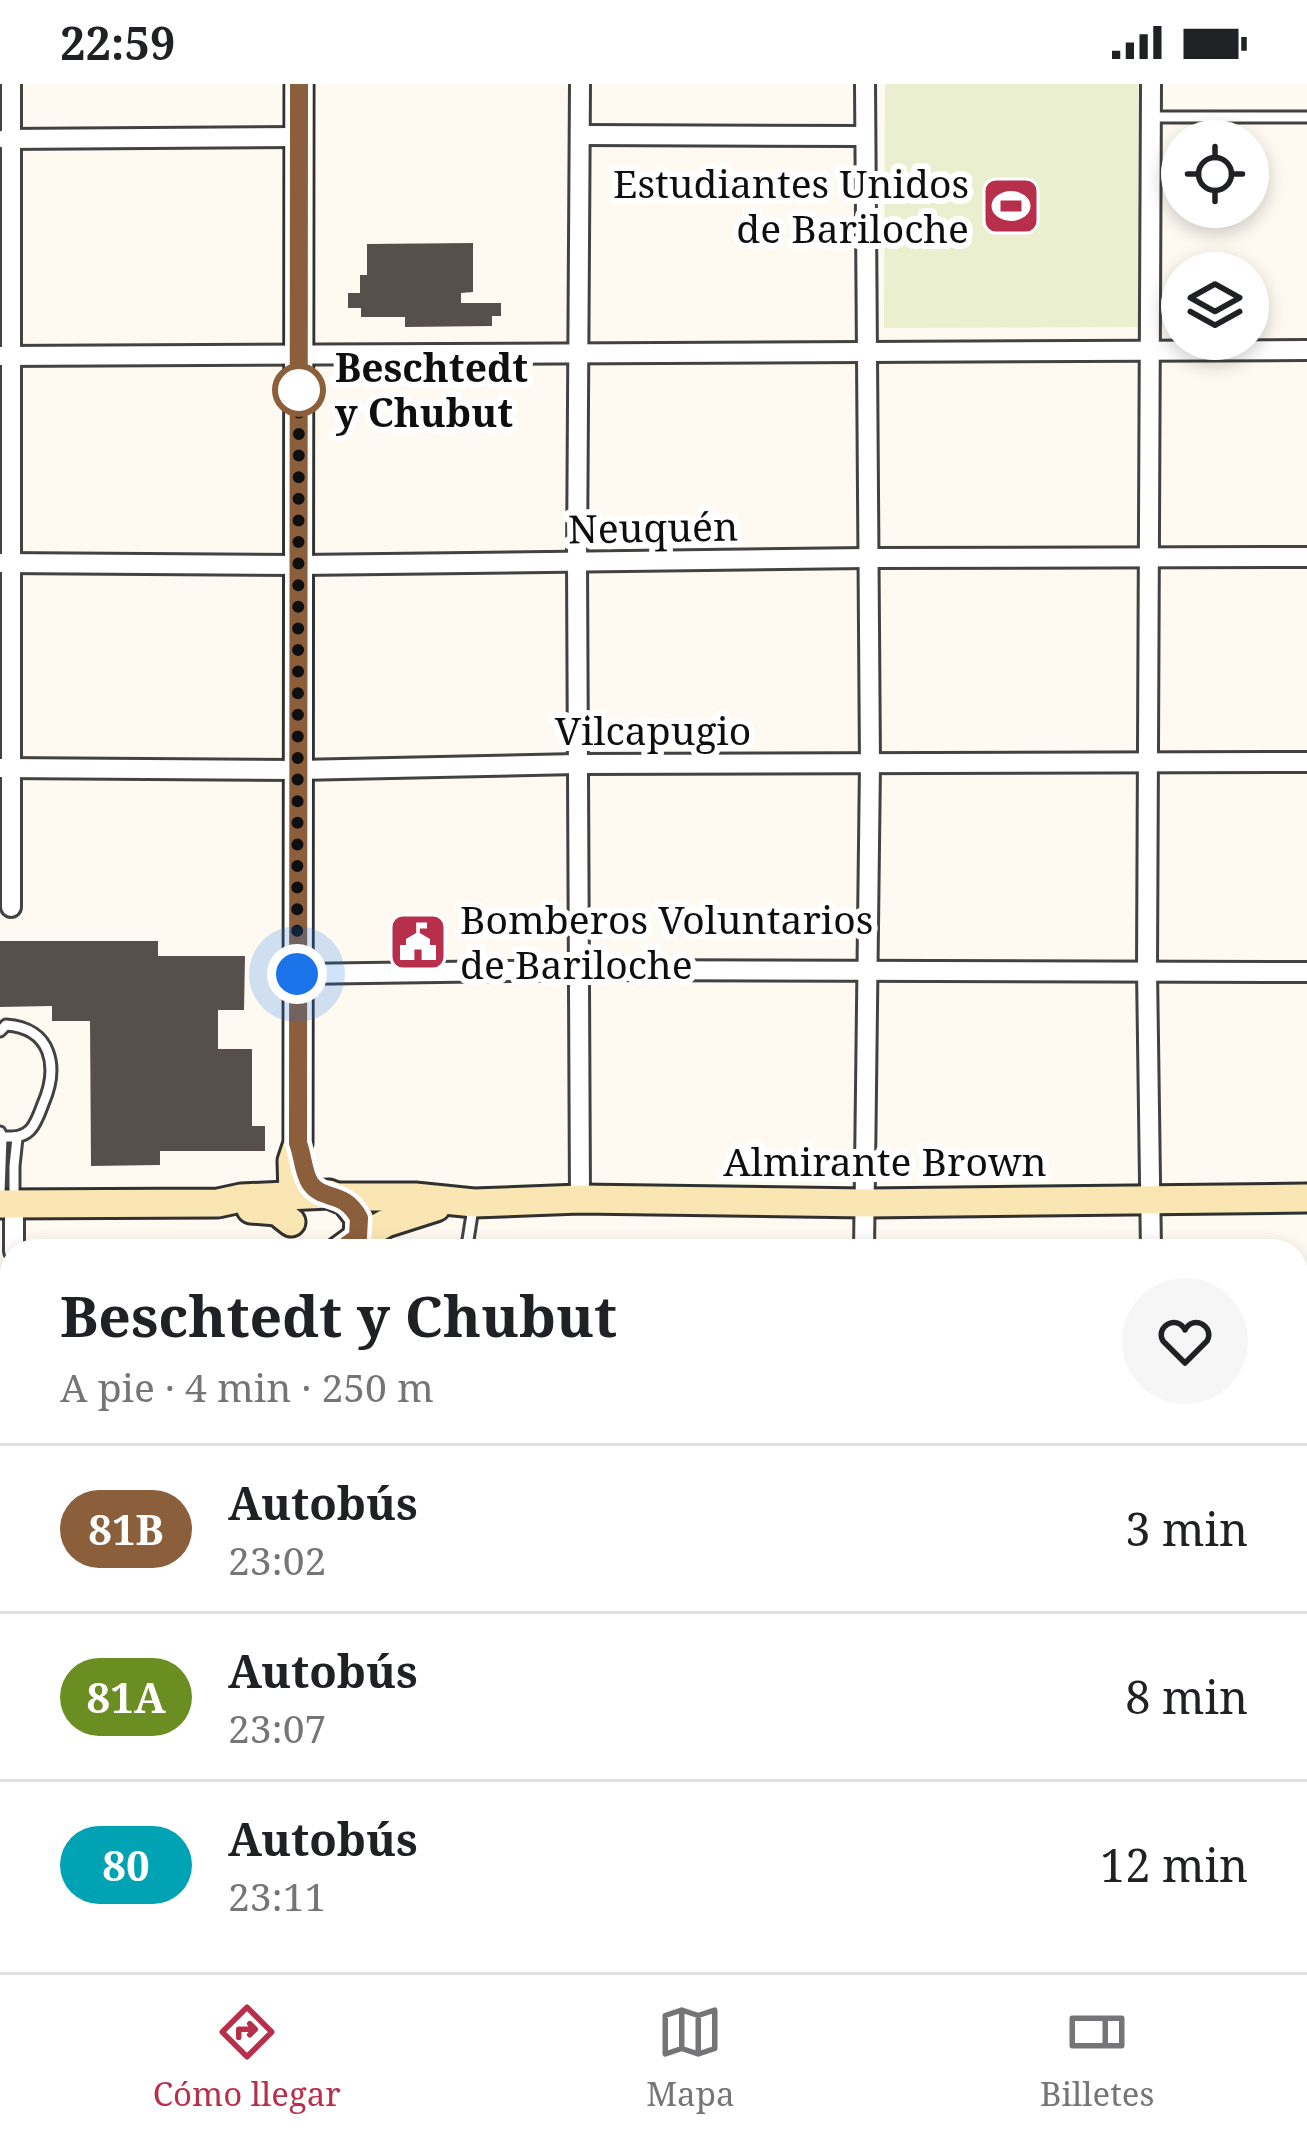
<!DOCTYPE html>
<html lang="es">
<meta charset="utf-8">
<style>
:root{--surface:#fff;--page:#f6f6f6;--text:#202124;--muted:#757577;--line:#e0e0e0;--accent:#b72f4b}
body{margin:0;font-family:"Noto Serif",serif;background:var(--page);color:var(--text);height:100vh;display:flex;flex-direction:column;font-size:45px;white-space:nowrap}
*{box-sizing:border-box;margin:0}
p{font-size:39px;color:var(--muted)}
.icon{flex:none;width:66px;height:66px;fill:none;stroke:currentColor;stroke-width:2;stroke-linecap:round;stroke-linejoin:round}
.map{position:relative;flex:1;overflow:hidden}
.panel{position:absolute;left:0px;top:1155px;width:1308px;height:735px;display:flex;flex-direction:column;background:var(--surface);border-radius:36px 36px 0 0;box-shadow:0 6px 18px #0003}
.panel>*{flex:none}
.badge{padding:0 24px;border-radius:39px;font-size:42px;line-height:78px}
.controls{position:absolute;left:1161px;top:36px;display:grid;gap:24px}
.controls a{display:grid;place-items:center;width:108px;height:108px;border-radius:50%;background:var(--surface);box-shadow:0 6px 18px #0003;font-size:60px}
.you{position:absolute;width:60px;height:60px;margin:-30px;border:9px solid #fff;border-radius:50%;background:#1a73e8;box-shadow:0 0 0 18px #1a73e833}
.map>.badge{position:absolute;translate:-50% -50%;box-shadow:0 0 0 6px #fff}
.round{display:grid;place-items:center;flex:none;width:126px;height:126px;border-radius:63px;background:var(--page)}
.overview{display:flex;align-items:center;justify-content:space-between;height:204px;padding:0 60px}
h1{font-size:57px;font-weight:700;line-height:90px}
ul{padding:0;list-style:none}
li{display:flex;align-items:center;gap:36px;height:168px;padding:0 60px;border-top:3px solid var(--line)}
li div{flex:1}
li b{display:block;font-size:45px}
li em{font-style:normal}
li .badge{min-width:132px;font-weight:700;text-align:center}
.status{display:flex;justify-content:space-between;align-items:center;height:84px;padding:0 60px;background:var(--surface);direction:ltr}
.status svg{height:33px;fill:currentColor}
.tab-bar{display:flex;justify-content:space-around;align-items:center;height:168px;border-top:3px solid var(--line);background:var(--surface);font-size:33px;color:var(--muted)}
.tab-bar a{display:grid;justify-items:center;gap:6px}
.tab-bar .on{color:var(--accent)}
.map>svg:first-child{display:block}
</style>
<div class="status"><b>22:59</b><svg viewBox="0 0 49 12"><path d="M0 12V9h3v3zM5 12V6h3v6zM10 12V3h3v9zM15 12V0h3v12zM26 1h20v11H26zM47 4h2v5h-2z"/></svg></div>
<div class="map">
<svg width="1307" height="1888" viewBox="0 0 1307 1888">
<rect width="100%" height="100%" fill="#fefaf2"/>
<path fill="#e9efcf" d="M885 0H1138V243L884 244Z"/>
<g fill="#574f4c">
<path d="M473 159V208L461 209V219H501V232H492V242L405 243V233H361V224H348V209H360V191H367V160Z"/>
<path d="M0 857H158V872H245L244 926H218V965H252V1042H265V1067H160V1081L91 1082 90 937H52V922L0 923Z"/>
</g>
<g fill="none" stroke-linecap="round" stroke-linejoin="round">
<g stroke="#424242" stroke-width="15">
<g id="lane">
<path d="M1151 33H1307"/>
<path d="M0 947 6 941C52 944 59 983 43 1020 40 1028 36 1040 30 1046 22 1054 13 1053 2 1053L0 1048"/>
<path d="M0 1108 2 1053"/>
<path d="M14 1115V1082L17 1054"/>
<path d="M462 1167 468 1156 473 1124"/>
<path d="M0 1742H12"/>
<path d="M736 1888V1878"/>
</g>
</g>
<g stroke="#424242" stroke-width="24">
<g id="street">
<path d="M11 0V823"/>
<path d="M580 0 577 478 580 1115"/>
<path d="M1151 0 1147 886 1151 1167"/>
<path d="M580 51 865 52"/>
<path d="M5 55 299 53"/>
<path d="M0 272 1307 266"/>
<path d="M0 479 300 481 867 474 1307 473"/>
<path d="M0 684 297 686 578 680 1307 678"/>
<path d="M297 890 578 886 1307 888"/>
<path d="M14 1120V1167"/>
<path d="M864 1167 870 680 865 0"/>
<path d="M1296 1400H1307"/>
<path d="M0 1558H12"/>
<path d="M1296 1560 1307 1561"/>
<path d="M1296 1681H1307"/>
<path d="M0 1767 12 1765"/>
<path d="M1296 1812H1307"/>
<path d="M14 1878V1888"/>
<path d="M870 1878V1888"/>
<path d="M1155 1878V1888"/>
<path d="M522 1884 606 1886"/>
</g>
</g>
<g stroke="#313131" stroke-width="33">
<g id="secondary">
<path d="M293 1111 292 1077 298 1059 299 0"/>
<path d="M340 1113H415L474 1119 580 1115 867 1119 1307 1114"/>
<path d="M0 1120 218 1119 241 1114 329 1110 346 1117 359 1134 358 1153 339 1167"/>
<path d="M251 1125 277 1127 291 1138"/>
<path d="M354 1157 386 1139 436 1123"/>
<path d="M0 1344 12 1338"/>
<path d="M305 1878V1888"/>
</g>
</g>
<use href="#lane" stroke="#fff" stroke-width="9"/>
<use href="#street" stroke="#fff" stroke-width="18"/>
<use href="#secondary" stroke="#fae6b2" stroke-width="27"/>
</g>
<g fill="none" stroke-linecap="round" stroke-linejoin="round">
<g stroke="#fff" stroke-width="27">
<path id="line" d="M299 0 298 1059C303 1072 303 1088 310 1099 323 1118 343 1105 359 1134L358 1153 339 1167"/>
</g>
<use href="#line" stroke="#8b5e3c" stroke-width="18"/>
<path stroke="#0f0f0f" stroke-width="12" stroke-dasharray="0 21.6" d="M297 890 299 306"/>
</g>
<defs>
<g id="stadium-square" transform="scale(3)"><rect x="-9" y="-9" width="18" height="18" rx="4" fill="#b72f4b" stroke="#fff"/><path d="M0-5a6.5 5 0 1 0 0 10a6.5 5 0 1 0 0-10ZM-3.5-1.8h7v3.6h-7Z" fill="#fff"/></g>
<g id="civic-square" transform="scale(3)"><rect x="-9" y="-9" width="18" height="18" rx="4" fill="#b72f4b" stroke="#fff"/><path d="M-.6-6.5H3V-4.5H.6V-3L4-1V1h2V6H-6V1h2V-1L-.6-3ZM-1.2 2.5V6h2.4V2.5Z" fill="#fff"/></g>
</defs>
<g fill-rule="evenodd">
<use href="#stadium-square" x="1011" y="122"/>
<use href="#civic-square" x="418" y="858"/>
</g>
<circle fill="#fff" stroke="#8b5e3c" stroke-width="6" cx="299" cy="306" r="24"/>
<g text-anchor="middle" stroke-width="12" stroke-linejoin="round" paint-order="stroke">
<g font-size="39" fill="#0f0f0f" stroke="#fff" text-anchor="end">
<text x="969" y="114">Estudiantes Unidos<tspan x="969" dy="45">de Bariloche</tspan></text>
<text x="460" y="850" text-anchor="start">Bomberos Voluntarios<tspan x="460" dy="45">de Bariloche</tspan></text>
</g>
<g font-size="39" font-weight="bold" fill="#0f0f0f" stroke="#fff" text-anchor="start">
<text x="335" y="298">Beschtedt<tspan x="335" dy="45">y Chubut</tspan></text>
</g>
<g font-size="39" fill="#0f0f0f" stroke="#fff">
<text transform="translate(653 444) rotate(-1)" y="14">Neuquén</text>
<text x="653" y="661">Vilcapugio</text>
<text x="885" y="1092">Almirante Brown</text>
</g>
</g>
</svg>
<div class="controls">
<a><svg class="icon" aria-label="locate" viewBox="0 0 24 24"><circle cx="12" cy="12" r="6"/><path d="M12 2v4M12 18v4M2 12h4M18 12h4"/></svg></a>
<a><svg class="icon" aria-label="layers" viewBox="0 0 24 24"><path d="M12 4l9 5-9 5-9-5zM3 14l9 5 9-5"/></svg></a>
</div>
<div class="you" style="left:297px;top:890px"></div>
<section class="panel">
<div class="overview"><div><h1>Beschtedt y Chubut</h1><p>A pie · 4 min · 250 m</p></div><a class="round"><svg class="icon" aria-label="heart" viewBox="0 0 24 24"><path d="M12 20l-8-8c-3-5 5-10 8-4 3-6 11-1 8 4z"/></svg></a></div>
<ul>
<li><span class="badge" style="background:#8b5e3c;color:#fff">81B</span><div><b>Autobús</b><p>23:02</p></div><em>3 min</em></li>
<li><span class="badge" style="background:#6b8e23;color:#fff">81A</span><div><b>Autobús</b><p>23:07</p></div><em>8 min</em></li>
<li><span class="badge" style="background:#00a3b4;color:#fff">80</span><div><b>Autobús</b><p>23:11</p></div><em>12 min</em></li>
</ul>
</section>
</div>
<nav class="tab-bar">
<a class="on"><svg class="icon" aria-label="directions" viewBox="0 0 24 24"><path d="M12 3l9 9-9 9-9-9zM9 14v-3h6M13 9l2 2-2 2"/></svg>Cómo llegar</a>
<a><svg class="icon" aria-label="map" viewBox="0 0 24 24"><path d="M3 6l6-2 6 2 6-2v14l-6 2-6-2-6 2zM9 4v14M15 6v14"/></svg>Mapa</a>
<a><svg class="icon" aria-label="tickets" viewBox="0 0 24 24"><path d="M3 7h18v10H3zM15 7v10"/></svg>Billetes</a>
</nav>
